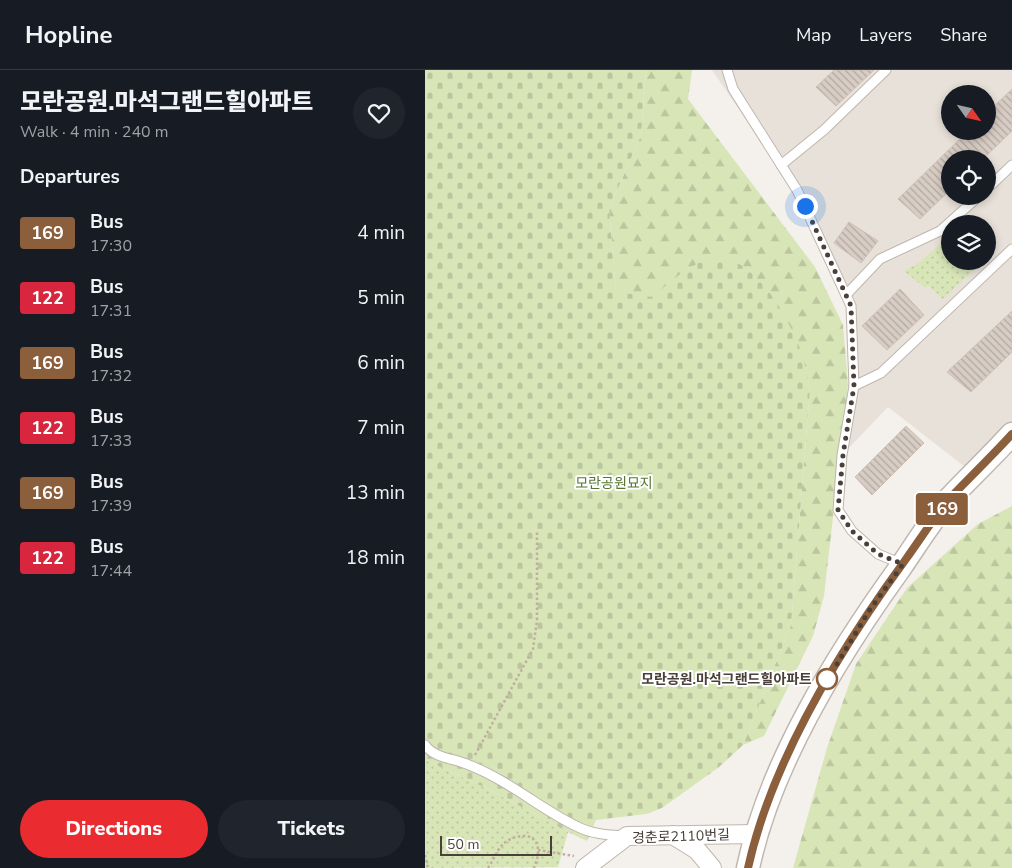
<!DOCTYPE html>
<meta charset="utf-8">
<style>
:root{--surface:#171b24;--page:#20242c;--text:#f1f3f6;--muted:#9ea1a6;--line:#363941;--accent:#ea2c31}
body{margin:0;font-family:"Nunito Sans","Noto Sans KR",sans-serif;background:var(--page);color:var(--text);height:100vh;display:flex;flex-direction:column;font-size:19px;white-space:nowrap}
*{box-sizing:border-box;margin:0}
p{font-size:16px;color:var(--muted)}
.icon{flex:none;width:28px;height:28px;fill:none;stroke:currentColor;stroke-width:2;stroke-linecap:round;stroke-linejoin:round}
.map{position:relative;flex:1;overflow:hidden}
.panel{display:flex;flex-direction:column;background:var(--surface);width:425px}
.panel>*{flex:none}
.badge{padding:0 10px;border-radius:4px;font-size:18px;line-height:32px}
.needle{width:32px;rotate:124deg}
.controls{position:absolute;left:516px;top:15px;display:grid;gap:10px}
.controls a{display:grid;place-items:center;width:55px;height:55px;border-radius:50%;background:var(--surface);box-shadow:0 2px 8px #0003;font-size:25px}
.scale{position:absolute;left:15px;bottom:12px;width:112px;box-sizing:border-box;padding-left:5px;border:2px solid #484039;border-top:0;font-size:14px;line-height:18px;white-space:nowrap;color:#484039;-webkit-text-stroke:4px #fff;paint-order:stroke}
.you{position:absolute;width:25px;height:25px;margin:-12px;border:4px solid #fff;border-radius:50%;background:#1a73e8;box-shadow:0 0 0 8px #1a73e833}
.map>.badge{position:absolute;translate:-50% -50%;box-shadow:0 0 0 2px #fff}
h2{padding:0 20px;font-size:19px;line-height:45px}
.round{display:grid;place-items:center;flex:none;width:52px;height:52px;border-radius:26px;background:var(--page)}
.headline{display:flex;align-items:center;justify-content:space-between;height:85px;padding:0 20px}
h1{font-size:24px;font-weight:800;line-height:38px}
.action{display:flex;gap:10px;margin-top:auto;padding:10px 20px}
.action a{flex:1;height:58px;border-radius:30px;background:var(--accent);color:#fff;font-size:20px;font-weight:800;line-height:58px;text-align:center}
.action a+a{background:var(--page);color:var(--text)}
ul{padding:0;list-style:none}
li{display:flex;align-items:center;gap:15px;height:65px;padding:0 20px}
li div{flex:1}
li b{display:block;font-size:19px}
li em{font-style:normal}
li .badge{min-width:55px;font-weight:700;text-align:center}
header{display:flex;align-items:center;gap:30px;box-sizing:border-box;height:70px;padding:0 25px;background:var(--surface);border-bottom:1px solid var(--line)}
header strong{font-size:24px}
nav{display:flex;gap:28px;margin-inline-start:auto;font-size:18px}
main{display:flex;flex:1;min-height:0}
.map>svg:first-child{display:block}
</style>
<header>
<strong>Hopline</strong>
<nav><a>Map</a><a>Layers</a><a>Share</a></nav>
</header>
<main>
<section class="panel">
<div class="headline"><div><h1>모란공원.마석그랜드힐아파트</h1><p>Walk · 4 min · 240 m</p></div><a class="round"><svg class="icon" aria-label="heart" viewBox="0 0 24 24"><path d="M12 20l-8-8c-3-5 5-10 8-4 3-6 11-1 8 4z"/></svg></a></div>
<h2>Departures</h2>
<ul>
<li><span class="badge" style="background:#8b5e3c;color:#fff">169</span><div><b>Bus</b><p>17:30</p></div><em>4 min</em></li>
<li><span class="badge" style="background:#d7263d;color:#fff">122</span><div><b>Bus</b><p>17:31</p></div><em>5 min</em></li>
<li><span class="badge" style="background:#8b5e3c;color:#fff">169</span><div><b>Bus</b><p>17:32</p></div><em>6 min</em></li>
<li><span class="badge" style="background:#d7263d;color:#fff">122</span><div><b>Bus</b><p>17:33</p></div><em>7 min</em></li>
<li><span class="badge" style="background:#8b5e3c;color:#fff">169</span><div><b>Bus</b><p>17:39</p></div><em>13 min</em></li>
<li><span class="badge" style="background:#d7263d;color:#fff">122</span><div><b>Bus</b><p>17:44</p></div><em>18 min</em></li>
</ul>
<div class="action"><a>Directions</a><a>Tickets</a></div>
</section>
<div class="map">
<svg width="587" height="798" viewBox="0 0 587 798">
<defs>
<pattern id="grass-dots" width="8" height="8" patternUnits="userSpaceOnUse" patternTransform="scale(1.25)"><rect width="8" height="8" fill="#d8e5b7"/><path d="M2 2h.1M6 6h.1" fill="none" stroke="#bbc69e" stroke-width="1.8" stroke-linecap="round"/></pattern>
<pattern id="forest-firs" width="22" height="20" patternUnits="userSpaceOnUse" patternTransform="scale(1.25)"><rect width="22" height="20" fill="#d8e5b7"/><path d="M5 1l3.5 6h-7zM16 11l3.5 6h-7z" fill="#bbc69e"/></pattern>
<pattern id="cemetery-stones" width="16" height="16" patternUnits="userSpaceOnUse" patternTransform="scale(1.25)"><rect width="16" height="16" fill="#d8e5b7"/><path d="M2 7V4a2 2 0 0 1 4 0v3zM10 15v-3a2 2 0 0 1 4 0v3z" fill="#bbc69e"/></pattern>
<pattern id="building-back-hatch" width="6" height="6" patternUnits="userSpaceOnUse" patternTransform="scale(1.25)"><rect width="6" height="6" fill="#d8cdc4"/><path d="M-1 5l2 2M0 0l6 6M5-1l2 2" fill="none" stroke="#b1a8a0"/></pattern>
</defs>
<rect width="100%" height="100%" fill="#f4f0eb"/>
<path fill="#e8e1d9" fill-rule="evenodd" d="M287 0H587V364L549 404 463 337 417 385 429 316 426 236 380 136ZM525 24H562V61H525ZM525 89H562V126H525ZM525 154H562V191H525Z"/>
<g fill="url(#grass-dots)">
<path d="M525 165V191H558L518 229 503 215 500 218 479 201 494 193Z"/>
<path d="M0 690 67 721 143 762 133 797 0 798Z"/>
</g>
<g fill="url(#forest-firs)">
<path d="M221 0H267L263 29 390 197 418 255 423 315 399 526 388 566 339 666 318 675 366 555 385 318 377 285 286 189 263 199 227 228 191 223 184 139 216 65Z"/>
<path d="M587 436V798H368L402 678 431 594 482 518 553 454Z"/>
</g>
<path fill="url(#cemetery-stones)" d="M0 0H221L216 65 184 139 191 222 227 227C245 213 262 195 285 189 327 178 366 252 377 284 381 295 382 307 385 318L366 555 318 675 294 697 237 738 221 744 171 750 162 771 143 762 67 721 0 690Z"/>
<g fill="url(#building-back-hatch)" stroke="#cfc0b5">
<path d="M409 0H449L411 36 391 17Z"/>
<path d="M587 19V61L558 89H525V120L495 149 473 129 543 61H562V43Z"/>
<path d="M424 152 453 171 436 193 409 173Z"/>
<path d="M475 219 499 245 462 280 437 256Z"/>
<path d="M587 241V282L546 322 522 302Z"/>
<path d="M481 356 499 373 447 425 430 407Z"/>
</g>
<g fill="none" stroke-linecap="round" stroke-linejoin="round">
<g stroke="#bfb6ae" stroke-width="11">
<g id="service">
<path d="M302 0 308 19 372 120 426 236 429 316 417 385 413 440 427 461 453 484 477 494"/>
<path d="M356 95 399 60 461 0"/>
<path d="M562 119 587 95"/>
<path d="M421 225 455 189 515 161 554 126"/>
<path d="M429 316 456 303 587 179"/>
<path d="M0 675C10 689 29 688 44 695 83 710 114 738 151 756 166 764 183 765 200 766"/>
</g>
</g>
<g stroke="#bfb6ae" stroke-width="20">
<g id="minor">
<path d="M248 765 272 780 287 798"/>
<path d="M160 798 202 766 332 764"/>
</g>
</g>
<g stroke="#bfb6ae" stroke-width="25">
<path id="tertiary" d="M323 798C345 693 413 584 475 498 491 475 507 448 526 427 546 406 567 386 587 364"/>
</g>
<g stroke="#c0afa0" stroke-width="2.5" stroke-dasharray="2.5 2.5" stroke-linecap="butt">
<path d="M50 685 108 579 112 550V461"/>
<path d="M113 780 149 786"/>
<path d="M0 785 3 798"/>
<path d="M63 798C68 791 72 780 78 774 88 765 111 760 113 779 114 785 111 792 109 798"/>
</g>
<use href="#service" stroke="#fff" stroke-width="9"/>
<use href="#minor" stroke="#fff" stroke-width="18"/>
<use href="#tertiary" stroke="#fff" stroke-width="22"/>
</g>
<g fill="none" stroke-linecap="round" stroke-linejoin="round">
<g stroke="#fff" stroke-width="11">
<path id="line" d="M323 798C347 689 416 578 481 489 496 468 510 446 526 427 546 406 567 386 587 364"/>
</g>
<use href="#line" stroke="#8b5e3c" stroke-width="8"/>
<path stroke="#484039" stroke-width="5" stroke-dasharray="0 9" d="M380 136 426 236 429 316 418 385 413 440 427 461 453 484 478 494 444 541 400 614 402 609"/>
</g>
<circle fill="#fff" stroke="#8b5e3c" stroke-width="2.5" cx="402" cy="609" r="10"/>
<g text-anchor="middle" stroke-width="4" stroke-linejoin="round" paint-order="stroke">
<g font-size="14" fill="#577630" stroke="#fff">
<text x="189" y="418">모란공원묘지</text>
</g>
<g font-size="14" font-weight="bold" fill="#484039" stroke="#fff" text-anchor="end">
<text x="387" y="614">모란공원.마석그랜드힐아파트</text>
</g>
<g font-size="14" fill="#484039" stroke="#fff">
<text transform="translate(256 766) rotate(-2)" y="5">경춘로2110번길</text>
</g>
</g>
</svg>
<div class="controls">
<a><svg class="needle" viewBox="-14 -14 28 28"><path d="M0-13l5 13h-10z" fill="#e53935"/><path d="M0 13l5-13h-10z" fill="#9ea1a6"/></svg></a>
<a><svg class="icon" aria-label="locate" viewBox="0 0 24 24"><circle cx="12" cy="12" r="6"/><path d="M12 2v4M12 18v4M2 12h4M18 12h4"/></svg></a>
<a><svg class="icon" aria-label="layers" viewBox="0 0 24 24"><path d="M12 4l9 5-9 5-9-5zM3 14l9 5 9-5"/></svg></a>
</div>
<div class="scale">50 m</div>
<div class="you" style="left:380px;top:136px"></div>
<b class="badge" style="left:517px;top:439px;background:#8b5e3c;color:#fff">169</b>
</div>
</main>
